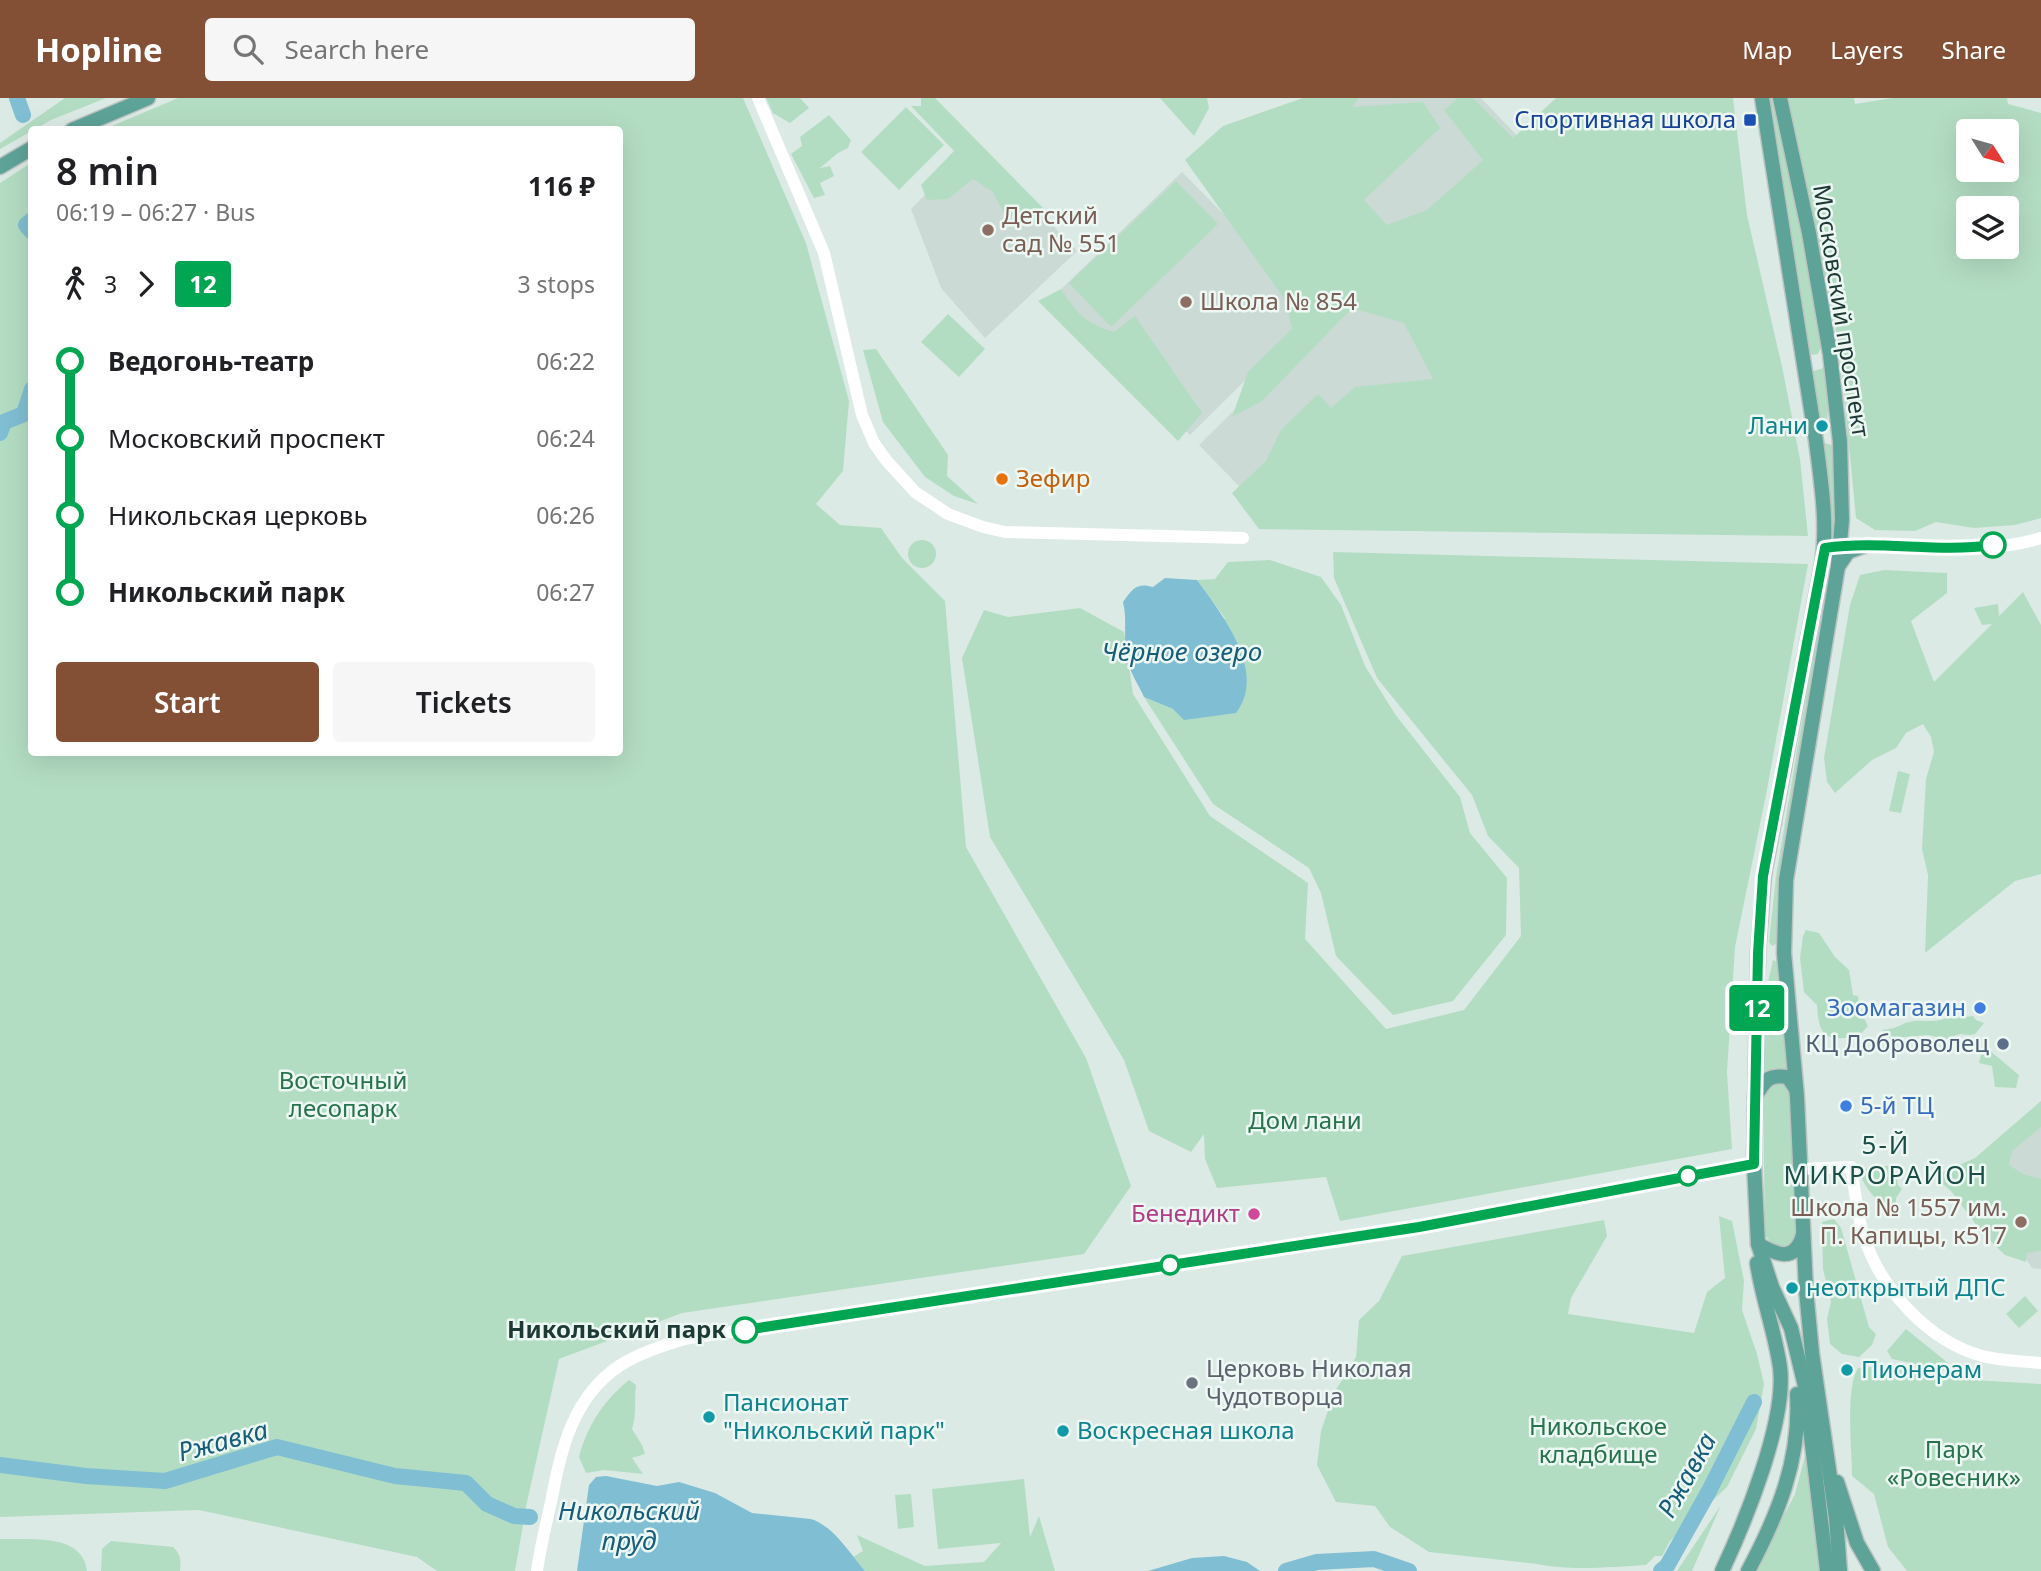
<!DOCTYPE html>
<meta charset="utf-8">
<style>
:root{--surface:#fff;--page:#f6f6f6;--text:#202124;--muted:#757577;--accent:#834f35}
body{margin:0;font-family:"Noto Sans",sans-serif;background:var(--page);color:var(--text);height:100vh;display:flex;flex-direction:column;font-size:26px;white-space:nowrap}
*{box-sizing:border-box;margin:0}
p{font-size:23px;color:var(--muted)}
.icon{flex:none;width:38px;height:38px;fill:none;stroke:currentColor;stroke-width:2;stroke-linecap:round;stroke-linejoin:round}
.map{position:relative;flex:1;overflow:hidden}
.details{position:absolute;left:28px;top:28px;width:595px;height:630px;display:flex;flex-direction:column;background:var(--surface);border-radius:7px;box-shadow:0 7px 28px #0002}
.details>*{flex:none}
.badge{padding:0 14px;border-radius:5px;font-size:24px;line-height:46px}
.needle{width:46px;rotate:127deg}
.buttons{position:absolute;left:1956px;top:21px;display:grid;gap:14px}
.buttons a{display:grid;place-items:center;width:63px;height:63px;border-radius:7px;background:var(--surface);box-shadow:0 7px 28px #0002;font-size:35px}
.map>.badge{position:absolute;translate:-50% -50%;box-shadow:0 0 0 4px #fff}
.legs{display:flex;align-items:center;gap:10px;height:77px;padding:0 28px;font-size:23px}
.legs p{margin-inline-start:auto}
.overview{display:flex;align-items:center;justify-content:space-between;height:119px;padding:0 28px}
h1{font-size:38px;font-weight:600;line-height:52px}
.action{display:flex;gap:14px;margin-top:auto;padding:14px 28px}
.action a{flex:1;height:80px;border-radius:7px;background:var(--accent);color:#fff;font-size:28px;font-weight:600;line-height:80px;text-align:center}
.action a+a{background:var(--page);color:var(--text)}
ul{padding:0 28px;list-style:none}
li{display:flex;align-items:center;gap:24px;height:77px;font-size:26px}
li i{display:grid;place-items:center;width:10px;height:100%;margin:0 9px;background:currentColor}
li i::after{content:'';width:18px;height:18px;margin:-9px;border:5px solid;border-radius:50%;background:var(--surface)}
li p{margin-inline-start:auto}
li:first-child i{background:linear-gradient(#0000 50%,currentColor 0)}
li:last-child i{background:linear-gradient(currentColor 50%,#0000 0)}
header{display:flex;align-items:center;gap:42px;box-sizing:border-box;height:98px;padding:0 35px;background:var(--accent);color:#fff}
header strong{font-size:33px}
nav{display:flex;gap:38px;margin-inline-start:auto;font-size:24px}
.search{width:490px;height:63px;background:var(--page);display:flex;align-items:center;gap:18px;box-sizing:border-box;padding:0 24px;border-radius:7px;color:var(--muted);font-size:26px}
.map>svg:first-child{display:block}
</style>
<header>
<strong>Hopline</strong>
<div class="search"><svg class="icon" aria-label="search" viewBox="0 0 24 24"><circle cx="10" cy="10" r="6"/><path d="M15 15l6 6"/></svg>Search here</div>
<nav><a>Map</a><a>Layers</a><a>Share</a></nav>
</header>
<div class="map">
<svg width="2041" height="1473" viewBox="0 0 2041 1473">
<rect width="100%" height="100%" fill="#dceae5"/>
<g fill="#cbdad4">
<path d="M1306 0H1481L1533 54 1397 165Z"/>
<path d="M975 46 1077 153 985 240 941 190 911 111Z"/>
<path d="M1182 74 1317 211 1190 337 1055 197Z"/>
<path d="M1369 179 1462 262 1264 414 1199 347Z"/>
<path d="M2041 1012V1171L2032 1170 1972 1079Z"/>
</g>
<g fill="#b3ddc3" fill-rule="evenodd">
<path d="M65 0H106L51 22 0 51V45Z"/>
<path d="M178 0H743L806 145 849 303 843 373 816 406 840 427 881 430 902 460 945 503 966 749 1086 960 1131 1088 1084 1156 682 1215 559 1261 527 1404 515 1473H437L417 1459 199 1412 0 1419V85L31 65 32 654H620V32L105 31Z"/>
<path d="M766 0H800L809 10 790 25 773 15Z"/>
<path d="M921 0H935L1045 112 1041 124 1037 128 1020 117 1005 118 993 94 973 81 948 101 927 102 921 87 954 53 911 8H921Z"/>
<path d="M1160 0H1207L1209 10 1194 38Z"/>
<path d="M1303 0H1359L1352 9 1423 4 1440 30 1364 102 1387 127 1427 112 1483 62 1444 12 1458 0H1473L1513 40 1556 0H1733L1747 117 1783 273 1800 361 1808 438 1259 431 1232 395 1266 363 1281 332 1318 296 1331 310 1355 289 1433 281 1404 225 1352 210 1262 303 1232 319 1248 274 1292 231 1286 203 1185 62 1223 28Z"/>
<path d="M1768 0H1773L1796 102 1822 247 1818 256 1812 257 1808 251Z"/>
<path d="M1786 0H1854L1855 6 1893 0H2007L2008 6 2041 15V420L2015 427 1974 430 1936 424 1915 433 1875 432 1856 420 1839 246ZM1969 33H2007V72H1969ZM1969 110H2007V149H1969Z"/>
<path d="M906 9 944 47 899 92 861 54Z"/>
<path d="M829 17 851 42 848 50 838 55 820 70 830 68 834 78 820 85 825 97 814 100 791 56 802 48 800 39Z"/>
<path d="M1176 83 1218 126 1111 229 1069 185Z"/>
<path d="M1061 191C1078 217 1085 225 1114 234L1135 218 1202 315 1178 343 1038 203Z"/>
<path d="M948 216 985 251 959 279 921 244Z"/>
<path d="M876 251 948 357 947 378 978 406 954 398 925 379 883 324 863 252Z"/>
<path d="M1824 270 1828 308 1827 332 1818 333 1810 274Z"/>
<path d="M1824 345 1832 347 1836 434 1831 438 1821 349Z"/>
<circle cx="922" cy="456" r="14"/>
<path d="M1333 454 1808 466 1766 697 1735 849 1727 974 1732 1051 1340 1123 1326 1079 1217 1090 1205 1061 1204 1036 1191 1054 1149 1033 1124 962 990 739 962 560 984 512 1008 519 1080 510 1124 534 1133 596 1210 718 1308 785 1305 841 1386 931 1464 912 1521 838 1519 770 1488 738 1472 697 1377 580 1334 480Z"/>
<path d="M1270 462 1321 479 1341 507 1365 568 1395 616 1460 699 1470 735 1507 780 1506 837 1453 903 1393 917 1336 858 1321 795 1309 770 1213 706 1144 599 1173 611 1225 520 1197 482 1215 481 1228 464Z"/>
<path d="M1884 472 1947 475V495L1911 523 1934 584 1992 526 1982 527 1974 510 1998 506 1999 518 2023 494 2041 527V776L2015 783 1925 855 1928 777 1922 751 1926 681 1934 654 1931 639 1923 626 1906 635 1896 650 1872 662 1835 695 1827 684 1824 660 1850 507 1860 477Z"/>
<path d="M1822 525 1781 779 1776 846 1772 848 1769 844 1776 778 1818 526Z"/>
<path d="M1898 673 1910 676 1901 715 1889 713Z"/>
<path d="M1806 832 1819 835 1835 859 1849 872 1853 897 1858 898 1860 912 1868 928 1858 939C1827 942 1819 942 1817 907L1804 894 1800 860 1803 838Z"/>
<path d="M1773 862 1779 865 1790 975 1775 970 1761 975 1765 897Z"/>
<path d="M1950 918 1954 920 1973 918 1976 922 1984 925 1975 936 1970 937 1960 936 1946 941 1928 937 1882 941 1883 932C1892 931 1897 929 1905 925 1923 919 1932 928 1950 918Z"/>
<path d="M1983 947 2019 977 2016 990 1995 989 1992 968 1979 965Z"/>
<path d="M1776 984 1787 988 1793 994 1800 1132 1790 1148C1777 1150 1772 1147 1765 1137L1763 996 1768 988Z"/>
<path d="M2041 1003V1029L2012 1053 2009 1067 2023 1076 2041 1081V1153L2027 1155 2026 1164 2005 1157 1983 1136 1951 1093 1933 1078 1975 1060Z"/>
<path d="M1894 1067 1898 1087 1902 1091 1896 1100V1111C1879 1107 1864 1091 1860 1074L1863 1071Z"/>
<path d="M1719 1118 1732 1123 1744 1183 1742 1212 1757 1256 1764 1286 1756 1331 1727 1389 1670 1443 1662 1458H1655L1646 1467C1613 1469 1568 1473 1537 1466L1429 1454 1390 1429 1375 1408 1336 1404 1317 1367 1321 1333 1334 1295 1356 1259 1359 1222 1379 1203 1402 1158 1604 1122 1607 1138 1571 1200 1568 1216 1694 1235 1707 1194 1725 1180Z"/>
<path d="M1834 1121 1841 1130 1869 1229 1876 1236 1872 1247 1859 1259 1842 1256 1830 1246 1827 1221 1831 1204 1823 1171 1822 1124Z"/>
<path d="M2025 1198 2038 1213 2019 1230 2006 1216Z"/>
<path d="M1906 1231 1948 1265 1950 1270 1947 1273 1892 1261 1887 1253Z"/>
<path d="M1896 1267 1972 1282 2041 1286V1473H1907L1888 1449 1874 1396 1852 1378C1852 1354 1845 1289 1858 1270L1873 1269 1885 1275Z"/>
<path d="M629 1282 636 1287C634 1303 637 1316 632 1331L642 1347 645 1356 632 1360 643 1376 604 1372 586 1375 579 1359C587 1328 604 1302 629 1282Z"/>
<path d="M1805 1358H1809L1822 1473H1755L1795 1396Z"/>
<path d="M1024 1381 1030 1439 1039 1418 1055 1473H865L853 1459 863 1453 857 1437 925 1468 984 1464 1001 1445 938 1451 932 1391Z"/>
<path d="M911 1396 914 1429 898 1431 895 1397Z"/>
<path d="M1721 1407 1692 1473H1677Z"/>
<path d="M0 1441C28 1442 83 1434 87 1473H0Z"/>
<path d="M111 1443 173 1449C181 1456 181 1463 180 1473H101L102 1451Z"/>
</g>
<g fill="#80bed4">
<path d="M1165 480 1197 482C1222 516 1268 575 1236 615L1184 622 1173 611 1144 599C1139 588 1131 576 1128 564 1122 543 1128 524 1123 504 1132 491 1137 484 1153 489Z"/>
<path d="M606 1378 657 1388 679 1384 715 1395 752 1415 811 1421C835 1429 849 1455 865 1473H577L589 1387 596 1379Z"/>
<path d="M1224 1458 1247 1464 1260 1473H1148L1192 1460Z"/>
</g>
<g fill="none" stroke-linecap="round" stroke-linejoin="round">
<g stroke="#80bed4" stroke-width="16">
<path d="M17 0 23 17"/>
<path d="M32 122 26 127 32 134"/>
<path d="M0 335 4 324 24 316 32 291"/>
<path d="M0 1367 86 1378 165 1383 277 1349 395 1378 466 1385 487 1406 514 1418 530 1419"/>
<path d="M1286 1473 1317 1464 1374 1461 1409 1473"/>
<path d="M1661 1473 1667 1468 1709 1393 1754 1304"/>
</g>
<g stroke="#bcc4c2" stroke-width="17">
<g id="major">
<path d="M1762 0 1816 343C1821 384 1828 425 1822 466L1764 777 1758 855 1754 1066 1758 1146 1772 1189 1791 1230 1805 1288 1827 1473"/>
<path d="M1780 0 1809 135 1830 256 1840 344 1842 422 1838 468 1786 782 1784 855 1797 999 1806 1192 1812 1255 1836 1420 1840 1473"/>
<path d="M72 32 148 0"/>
<path d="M0 69 32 50"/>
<path d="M1839 467 1848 454 1864 448"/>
<path d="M1755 999C1765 983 1767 976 1788 979L1796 991"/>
<path d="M1758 1146C1777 1157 1795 1165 1803 1137"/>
<path d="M1837 1384 1857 1445 1873 1473"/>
<path d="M1722 1473C1745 1424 1787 1322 1780 1269 1775 1234 1762 1200 1757 1165"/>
<path d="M1748 1473C1778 1417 1801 1361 1797 1296"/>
</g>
</g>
<g stroke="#fff" stroke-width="12">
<path d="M758 0 824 155 862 317 874 345 886 362 915 394 948 416 983 429 1005 434 1243 440"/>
<path d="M1824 450C1896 440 1971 462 2041 440"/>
<path d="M1801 1071 1851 1069C1855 1092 1857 1117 1864 1139 1881 1191 1928 1243 1982 1258 2001 1263 2021 1263 2041 1265"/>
<path d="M537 1473C540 1450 546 1427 551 1404 561 1352 572 1300 619 1268 639 1255 662 1248 684 1241L1419 1130 1754 1066"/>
</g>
<use href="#major" stroke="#5ea398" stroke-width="14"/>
</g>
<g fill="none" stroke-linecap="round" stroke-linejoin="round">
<g stroke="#fff" stroke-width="16">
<path id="line-1" d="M745 1232 1419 1129 1754 1066 1758 855 1763 778 1825 450C1880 442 1937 455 1993 447"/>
</g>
<use href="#line-1" stroke="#00a651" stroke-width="10"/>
</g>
<rect fill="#1a4fb4" stroke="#edf7f3" stroke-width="2.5" x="1743" y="15" width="14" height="14" rx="3.5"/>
<g fill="#8d6e63" stroke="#edf7f3" stroke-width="2.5">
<circle cx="988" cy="132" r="7"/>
<circle cx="1186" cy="204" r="7"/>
<circle cx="2021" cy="1124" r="7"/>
</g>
<g fill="#0f9aa8" stroke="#edf7f3" stroke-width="2.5">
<circle cx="1822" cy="328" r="7"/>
<circle cx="1792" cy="1190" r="7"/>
<circle cx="1847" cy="1272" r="7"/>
<circle cx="709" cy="1319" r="7"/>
<circle cx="1063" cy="1333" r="7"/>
</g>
<circle fill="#e8710a" stroke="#edf7f3" stroke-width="2.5" cx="1002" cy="381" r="7"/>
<g fill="#fff" stroke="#00a651" stroke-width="3.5">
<circle cx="1993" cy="447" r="12"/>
<circle cx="1688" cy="1078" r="9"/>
<circle cx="1170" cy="1167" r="9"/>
<circle cx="745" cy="1232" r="12"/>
</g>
<g fill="#3f7fe0" stroke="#edf7f3" stroke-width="2.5">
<circle cx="1980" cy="910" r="7"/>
<circle cx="1846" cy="1008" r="7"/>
</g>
<circle fill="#5c6f8a" stroke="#edf7f3" stroke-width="2.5" cx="2003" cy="946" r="7"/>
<circle fill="#d1479c" stroke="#edf7f3" stroke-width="2.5" cx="1254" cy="1116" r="7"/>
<circle fill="#6b7280" stroke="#edf7f3" stroke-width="2.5" cx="1192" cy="1285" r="7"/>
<g text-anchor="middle" stroke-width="5" stroke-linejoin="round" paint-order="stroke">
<g font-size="24" fill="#164399" stroke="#edf7f3" text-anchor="end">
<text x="1736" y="30">Спортивная школа</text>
</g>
<g font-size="24" fill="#785e54" stroke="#edf7f3" text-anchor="start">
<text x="1002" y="126">Детский<tspan x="1002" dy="28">сад № 551</tspan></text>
<text x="1200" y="212">Школа № 854</text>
<text x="2007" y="1118" text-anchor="end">Школа № 1557 им.<tspan x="2007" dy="28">П. Капицы, к517</tspan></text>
</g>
<g font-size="24" fill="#1e3a35" stroke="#edf7f3">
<text transform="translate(1841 213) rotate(81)" y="8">Московский проспект</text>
</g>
<g font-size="24" fill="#0d838f" stroke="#edf7f3" text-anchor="start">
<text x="1808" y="336" text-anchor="end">Лани</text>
<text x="1806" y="1198">неоткрытый ДПС</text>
<text x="1861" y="1280">Пионерам</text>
<text x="723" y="1313">Пансионат<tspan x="723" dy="28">"Никольский парк"</tspan></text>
<text x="1077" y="1341">Воскресная школа</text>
</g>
<g font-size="24" fill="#c56008" stroke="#edf7f3" text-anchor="start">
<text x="1016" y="389">Зефир</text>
</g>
<g font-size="24" fill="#366cbe" stroke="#edf7f3" text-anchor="end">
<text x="1966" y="918">Зоомагазин</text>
<text x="1860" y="1016" text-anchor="start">5-й ТЦ</text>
</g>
<g font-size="24" fill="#4e5e75" stroke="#edf7f3" text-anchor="end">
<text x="1989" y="954">КЦ Доброволец</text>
</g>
<g font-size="24" fill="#26734c" stroke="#edf7f3">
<text x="343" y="991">Восточный<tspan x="343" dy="28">лесопарк</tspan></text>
<text x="1305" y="1031">Дом лани</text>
<text x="1598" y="1337">Никольское<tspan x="1598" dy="28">кладбище</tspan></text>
<text x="1954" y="1360">Парк<tspan x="1954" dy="28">«Ровесник»</tspan></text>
</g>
<g font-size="24" fill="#b23c85" stroke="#edf7f3" text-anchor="end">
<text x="1240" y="1124">Бенедикт</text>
</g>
<g font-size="24" font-weight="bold" fill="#1e3a35" stroke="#edf7f3" text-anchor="end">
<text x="726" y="1240">Никольский парк</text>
</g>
<g font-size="24" fill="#5b616d" stroke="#edf7f3" text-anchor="start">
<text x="1206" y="1279">Церковь Николая<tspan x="1206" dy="28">Чудотворца</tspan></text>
</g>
<g font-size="26" font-style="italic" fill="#155d79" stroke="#edf7f3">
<text x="1182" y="563">Чёрное озеро</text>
<text transform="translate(223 1343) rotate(-15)" y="9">Ржавка</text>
<text transform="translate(1687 1377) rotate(-61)" y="9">Ржавка</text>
<text x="629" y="1422">Никольский<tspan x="629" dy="30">пруд</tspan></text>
</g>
<g font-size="26" letter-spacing="2" fill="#194d46" stroke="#edf7f3">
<text x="1886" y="1056">5-Й<tspan x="1886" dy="30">МИКРОРАЙОН</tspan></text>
</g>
</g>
</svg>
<div class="buttons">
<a><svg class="needle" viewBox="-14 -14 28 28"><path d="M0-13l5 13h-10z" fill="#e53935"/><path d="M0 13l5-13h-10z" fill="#757577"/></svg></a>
<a><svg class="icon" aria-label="layers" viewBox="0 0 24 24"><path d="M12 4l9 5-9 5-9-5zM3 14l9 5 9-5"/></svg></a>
</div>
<b class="badge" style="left:1757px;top:910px;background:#00a651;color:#fff">12</b>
<section class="details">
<div class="overview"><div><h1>8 min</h1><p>06:19 – 06:27 · Bus</p></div><b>116 ₽</b></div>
<div class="legs"><svg class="icon" aria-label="walk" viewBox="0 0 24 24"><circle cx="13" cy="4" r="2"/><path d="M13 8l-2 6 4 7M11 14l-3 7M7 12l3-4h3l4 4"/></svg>3<svg class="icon" aria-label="forward" viewBox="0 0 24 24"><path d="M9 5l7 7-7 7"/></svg><b class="badge" style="background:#00a651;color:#fff">12</b><p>3 stops</p></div>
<ul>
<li><i style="color:#00a651"></i><b>Ведогонь-театр</b><p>06:22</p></li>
<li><i style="color:#00a651"></i><span>Московский проспект</span><p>06:24</p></li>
<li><i style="color:#00a651"></i><span>Никольская церковь</span><p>06:26</p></li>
<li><i style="color:#00a651"></i><b>Никольский парк</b><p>06:27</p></li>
</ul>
<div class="action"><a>Start</a><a>Tickets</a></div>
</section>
</div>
